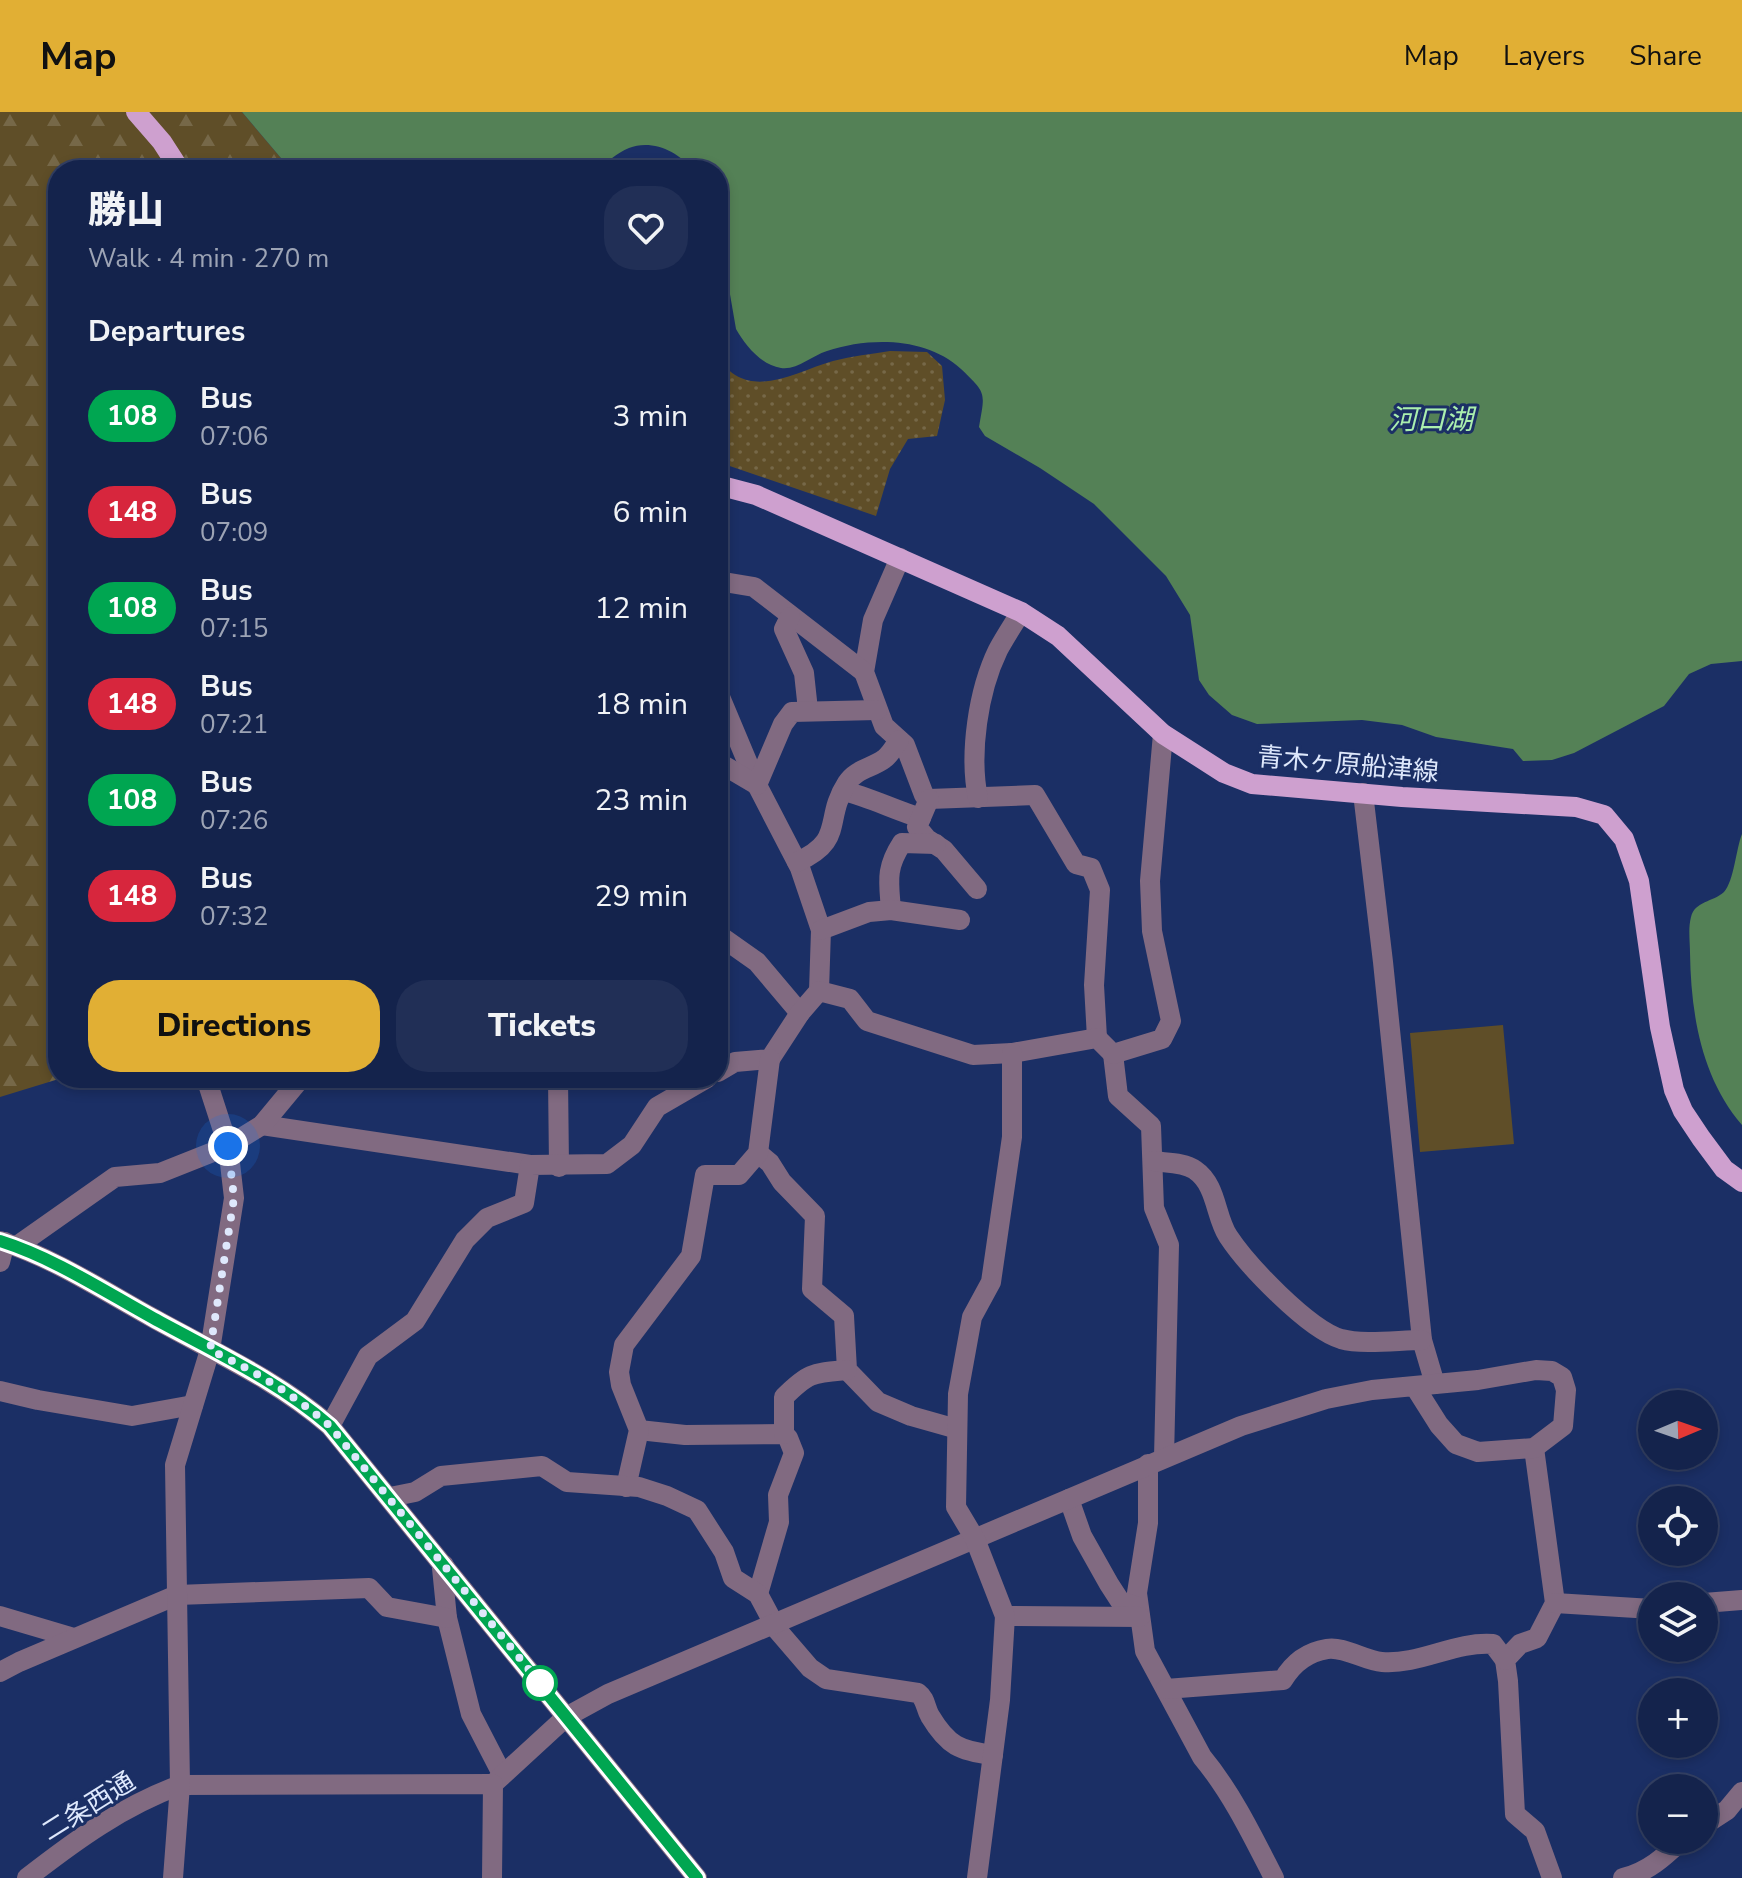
<!DOCTYPE html>
<meta charset="utf-8">
<style>
:root{--surface:#14234c;--page:#212f56;--text:#f1f3f6;--muted:#9da4b5;--line:#334064;--accent:#e1af34}
body{margin:0;font-family:"Nunito Sans","Noto Sans JP",sans-serif;background:var(--page);color:var(--text);height:100vh;display:flex;flex-direction:column;font-size:30px;white-space:nowrap}
*{box-sizing:border-box;margin:0}
p{font-size:26px;color:var(--muted)}
.icon{flex:none;width:44px;height:44px;fill:none;stroke:currentColor;stroke-width:2;stroke-linecap:round;stroke-linejoin:round}
.map{position:relative;flex:1;overflow:hidden}
.drawer{position:absolute;left:48px;top:48px;width:680px;height:928px;display:flex;flex-direction:column;background:var(--surface);border-radius:32px;box-shadow:0 4px 12px #0003,0 0 0 2px var(--line)}
.drawer>*{flex:none}
.badge{padding:0 16px;border-radius:26px;font-size:28px;line-height:52px}
.needle{width:52px;rotate:88deg}
.controls{position:absolute;left:1638px;top:1278px;display:grid;gap:16px}
.controls a{display:grid;place-items:center;width:80px;height:80px;border-radius:50%;background:var(--surface);box-shadow:0 4px 12px #0003,0 0 0 2px var(--line);font-size:40px}
.you{position:absolute;width:40px;height:40px;margin:-20px;border:6px solid #fff;border-radius:50%;background:#1a73e8;box-shadow:0 0 0 12px #1a73e833}
.map>.badge{position:absolute;translate:-50% -50%;box-shadow:0 0 0 4px #fff}
h2{padding:0 40px;font-size:30px;line-height:72px}
.round{display:grid;place-items:center;flex:none;width:84px;height:84px;border-radius:32px;background:var(--page)}
.overview{display:flex;align-items:center;justify-content:space-between;height:136px;padding:0 40px}
h1{font-size:38px;font-weight:800;line-height:60px}
.button{display:flex;gap:16px;margin-top:auto;padding:16px 40px}
.button a{flex:1;height:92px;border-radius:32px;background:var(--accent);color:#111;font-size:32px;font-weight:800;line-height:92px;text-align:center}
.button a+a{background:var(--page);color:var(--text)}
ul{padding:0;list-style:none}
li{display:flex;align-items:center;gap:24px;height:96px;padding:0 40px}
li div{flex:1}
li b{display:block;font-size:30px}
li em{font-style:normal}
li .badge{min-width:88px;font-weight:700;text-align:center}
header{display:flex;align-items:center;gap:48px;box-sizing:border-box;height:112px;padding:0 40px;background:var(--accent);color:#111}
header strong{font-size:38px}
nav{display:flex;gap:44px;margin-inline-start:auto;font-size:28px}
.map>svg:first-child{display:block}
</style>
<header>
<strong>Map</strong>
<nav><a>Map</a><a>Layers</a><a>Share</a></nav>
</header>
<div class="map">
<svg width="1742" height="1766" viewBox="0 0 1742 1766">
<defs>
<pattern id="green-dots" width="8" height="8" patternUnits="userSpaceOnUse" patternTransform="scale(2)"><rect width="8" height="8" fill="#5f4e28"/><path d="M2 2h.1M6 6h.1" fill="none" stroke="#766848" stroke-width="1.8" stroke-linecap="round"/></pattern>
<pattern id="forest-firs" width="22" height="20" patternUnits="userSpaceOnUse" patternTransform="scale(2)"><rect width="22" height="20" fill="#5f4e28"/><path d="M5 1l3.5 6h-7zM16 11l3.5 6h-7z" fill="#766848"/></pattern>
</defs>
<rect width="100%" height="100%" fill="#1b2f65"/>
<path fill="url(#green-dots)" d="M890 239 927 240 942 254 945 288 937 324 908 327 890 357 876 404 718 350V246C749 291 794 260 833 249 852 244 871 242 890 239Z"/>
<path fill="url(#forest-firs)" d="M0 0H242L286 52 296 58H58V966H62L0 985Z"/>
<path fill="#5f4e28" d="M1503 913 1514 1032 1420 1040 1410 921Z"/>
<g fill="#548156">
<path d="M242 0H1742V549L1711 552 1689 562 1664 594 1574 641 1552 648 1523 649 1513 637 1436 625 1402 613 1362 608 1257 612 1232 603 1209 583 1199 568 1190 503 1166 464 1094 392 1040 356 985 324 979 315C985 280 987 282 961 257 926 225 870 225 827 239 811 244 798 258 781 256 761 253 745 233 736 217L718 113V58H692C679 39 651 27 629 36 617 41 606 51 596 58H296L286 52Z"/>
<path d="M1742 722V1013C1701 965 1691 902 1690 841 1690 830 1688 816 1691 805 1695 789 1713 790 1724 780 1734 769 1736 737 1742 722Z"/>
</g>
<g fill="none" stroke-linecap="round" stroke-linejoin="round">
<g stroke="#816a81" stroke-width="20">
<path d="M900 446 873 508 864 560 884 614 905 633 924 683 929 687 1035 683 1076 752 1091 756 1100 778 1094 873 1097 926"/>
<path d="M718 469 754 475 864 560"/>
<path d="M790 505 784 517 804 561 808 598"/>
<path d="M718 580 757 673 800 756 821 818 819 879"/>
<path d="M718 650 757 673 783 612 792 600 877 598"/>
<path d="M843 679C870 685 894 698 921 706"/>
<path d="M1363 681 1383 850 1422 1228 1435 1272"/>
<path d="M978 686C969 642 978 579 998 538 1005 525 1013 513 1021 500"/>
<path d="M929 687 917 715 927 727 944 738 977 777"/>
<path d="M797 750C846 728 823 708 847 671 856 657 872 656 884 647 890 643 895 634 899 628"/>
<path d="M891 798C889 770 885 757 902 731L936 732"/>
<path d="M821 818 869 800 891 798 960 808"/>
<path d="M718 826H723L757 850 800 901"/>
<path d="M1113 942 1118 984 1151 1014 1154 1096 1169 1133 1164 1346"/>
<path d="M718 960 735 950 770 947 800 901 819 879 850 887 867 909 973 943 1012 941 1097 926 1113 942 1162 927 1171 909 1152 819 1150 769 1163 622"/>
<path d="M558 966 559 1055"/>
<path d="M262 1013 530 1053"/>
<path d="M758 1041 770 1051 782 1070 815 1104 812 1177 844 1204 847 1258 878 1290 911 1304 957 1317"/>
<path d="M1153 1049C1166 1051 1184 1050 1195 1058 1217 1073 1215 1104 1228 1124 1247 1153 1308 1217 1341 1227 1363 1233 1399 1228 1422 1228"/>
<path d="M0 1129C54 1146 104 1179 153 1206 214 1240 277 1268 330 1314L697 1766"/>
<path d="M17 1134 115 1065 160 1061 228 1034 262 1013 301 966"/>
<path d="M0 1150 5 1130"/>
<path d="M0 1279 38 1288 132 1304 193 1293"/>
<path d="M330 1314 368 1244 415 1209 465 1128 487 1106 524 1091 530 1053 607 1052 632 1033 657 995 707 966"/>
<path d="M639 1318 685 1323 784 1322 788 1326 794 1341 778 1383 779 1410 758 1482"/>
<path d="M784 1322V1285C809 1260 813 1261 847 1258"/>
<path d="M1534 1336 1555 1491 1537 1526 1520 1532 1505 1548 1508 1569 1515 1702 1535 1719 1552 1766"/>
<path d="M1148 1352V1411L1137 1481 1145 1539 1202 1645C1232 1681 1253 1725 1274 1766"/>
<path d="M626 1375 639 1318 621 1273 619 1260 624 1233 691 1144 705 1063H739L758 1041 770 947"/>
<path d="M390 1385 415 1380 441 1364 542 1354 567 1370 639 1375 667 1384 697 1398 724 1440 733 1466 758 1482 774 1512"/>
<path d="M1069 1387 1082 1424 1109 1472 1120 1489 1138 1495"/>
<path d="M444 1453 442 1456 447 1506 471 1602 502 1662"/>
<path d="M1555 1491 1652 1497"/>
<path d="M1704 1491 1742 1488"/>
<path d="M0 1504 74 1526"/>
<path d="M1005 1504 1140 1505"/>
<path d="M773 1513 810 1556 826 1567 918 1581C926 1587 925 1595 930 1604 948 1634 960 1639 993 1643"/>
<path d="M0 1560 19 1550 177 1483 369 1476 387 1495 447 1506"/>
<path d="M1166 1577 1283 1568C1293 1551 1308 1540 1327 1537 1344 1534 1365 1549 1382 1550 1420 1553 1455 1529 1493 1532L1505 1548"/>
<path d="M493 1672 566 1605 608 1582 1241 1314 1326 1287 1372 1278 1478 1268 1536 1258 1552 1259 1562 1265 1566 1278 1563 1314 1534 1336 1478 1340 1456 1332 1439 1313 1415 1275"/>
<path d="M1704 1713 1727 1698 1742 1680"/>
<path d="M27 1766C76 1728 121 1695 180 1673L493 1672 492 1766"/>
<path d="M173 1766 180 1673 175 1353 210 1238 234 1086 228 1034 206 966"/>
<path d="M977 1766 1000 1588 1005 1504 975 1427 956 1395 958 1282 972 1205 991 1170 1012 1025V941"/>
<path d="M1623 1766C1648 1760 1664 1745 1682 1728"/>
</g>
<g stroke="#cea0cf" stroke-width="20">
<path d="M136 0 162 30 180 58"/>
<path d="M718 373 756 383 1021 500 1058 524 1163 622 1224 661 1252 672 1402 685 1576 695 1604 703 1624 727 1639 769 1660 915 1674 978 1683 999 1701 1026 1724 1057 1742 1070"/>
</g>
</g>
<g fill="none" stroke-linecap="round" stroke-linejoin="round">
<g stroke="#fff" stroke-width="18">
<path id="line" d="M0 1129C54 1146 104 1179 153 1206 215 1240 277 1268 330 1314L697 1766"/>
</g>
<use href="#line" stroke="#00a651" stroke-width="12"/>
<path stroke="#dee8fc" stroke-width="8" stroke-dasharray="0 14.4" d="M228 1034 234 1086 210 1238C255 1259 293 1282 330 1314L540 1571"/>
</g>
<circle fill="#fff" stroke="#00a651" stroke-width="4" cx="540" cy="1571" r="16"/>
<g text-anchor="middle" stroke-width="6" stroke-linejoin="round" paint-order="stroke">
<g font-size="26" fill="#dee8fc" stroke="#1b2f65">
<text transform="translate(1348 652) rotate(5)" y="9">青木ヶ原船津線</text>
<text transform="translate(88 1694) rotate(-32)" y="9">二条西通</text>
</g>
<g font-size="28" font-style="italic" fill="#abefae" stroke="#1b2f65">
<text x="1431" y="317">河口湖</text>
</g>
</g>
</svg>
<div class="controls">
<a><svg class="needle" viewBox="-14 -14 28 28"><path d="M0-13l5 13h-10z" fill="#e53935"/><path d="M0 13l5-13h-10z" fill="#9da4b5"/></svg></a>
<a><svg class="icon" aria-label="locate" viewBox="0 0 24 24"><circle cx="12" cy="12" r="6"/><path d="M12 2v4M12 18v4M2 12h4M18 12h4"/></svg></a>
<a><svg class="icon" aria-label="layers" viewBox="0 0 24 24"><path d="M12 4l9 5-9 5-9-5zM3 14l9 5 9-5"/></svg></a>
<a>+</a>
<a>−</a>
</div>
<div class="you" style="left:228px;top:1034px"></div>
<section class="drawer">
<div class="overview"><div><h1>勝山</h1><p>Walk · 4 min · 270 m</p></div><a class="round"><svg class="icon" aria-label="heart" viewBox="0 0 24 24"><path d="M12 20l-8-8c-3-5 5-10 8-4 3-6 11-1 8 4z"/></svg></a></div>
<h2>Departures</h2>
<ul>
<li><span class="badge" style="background:#00a651;color:#fff">108</span><div><b>Bus</b><p>07:06</p></div><em>3 min</em></li>
<li><span class="badge" style="background:#d7263d;color:#fff">148</span><div><b>Bus</b><p>07:09</p></div><em>6 min</em></li>
<li><span class="badge" style="background:#00a651;color:#fff">108</span><div><b>Bus</b><p>07:15</p></div><em>12 min</em></li>
<li><span class="badge" style="background:#d7263d;color:#fff">148</span><div><b>Bus</b><p>07:21</p></div><em>18 min</em></li>
<li><span class="badge" style="background:#00a651;color:#fff">108</span><div><b>Bus</b><p>07:26</p></div><em>23 min</em></li>
<li><span class="badge" style="background:#d7263d;color:#fff">148</span><div><b>Bus</b><p>07:32</p></div><em>29 min</em></li>
</ul>
<div class="button"><a>Directions</a><a>Tickets</a></div>
</section>
</div>
